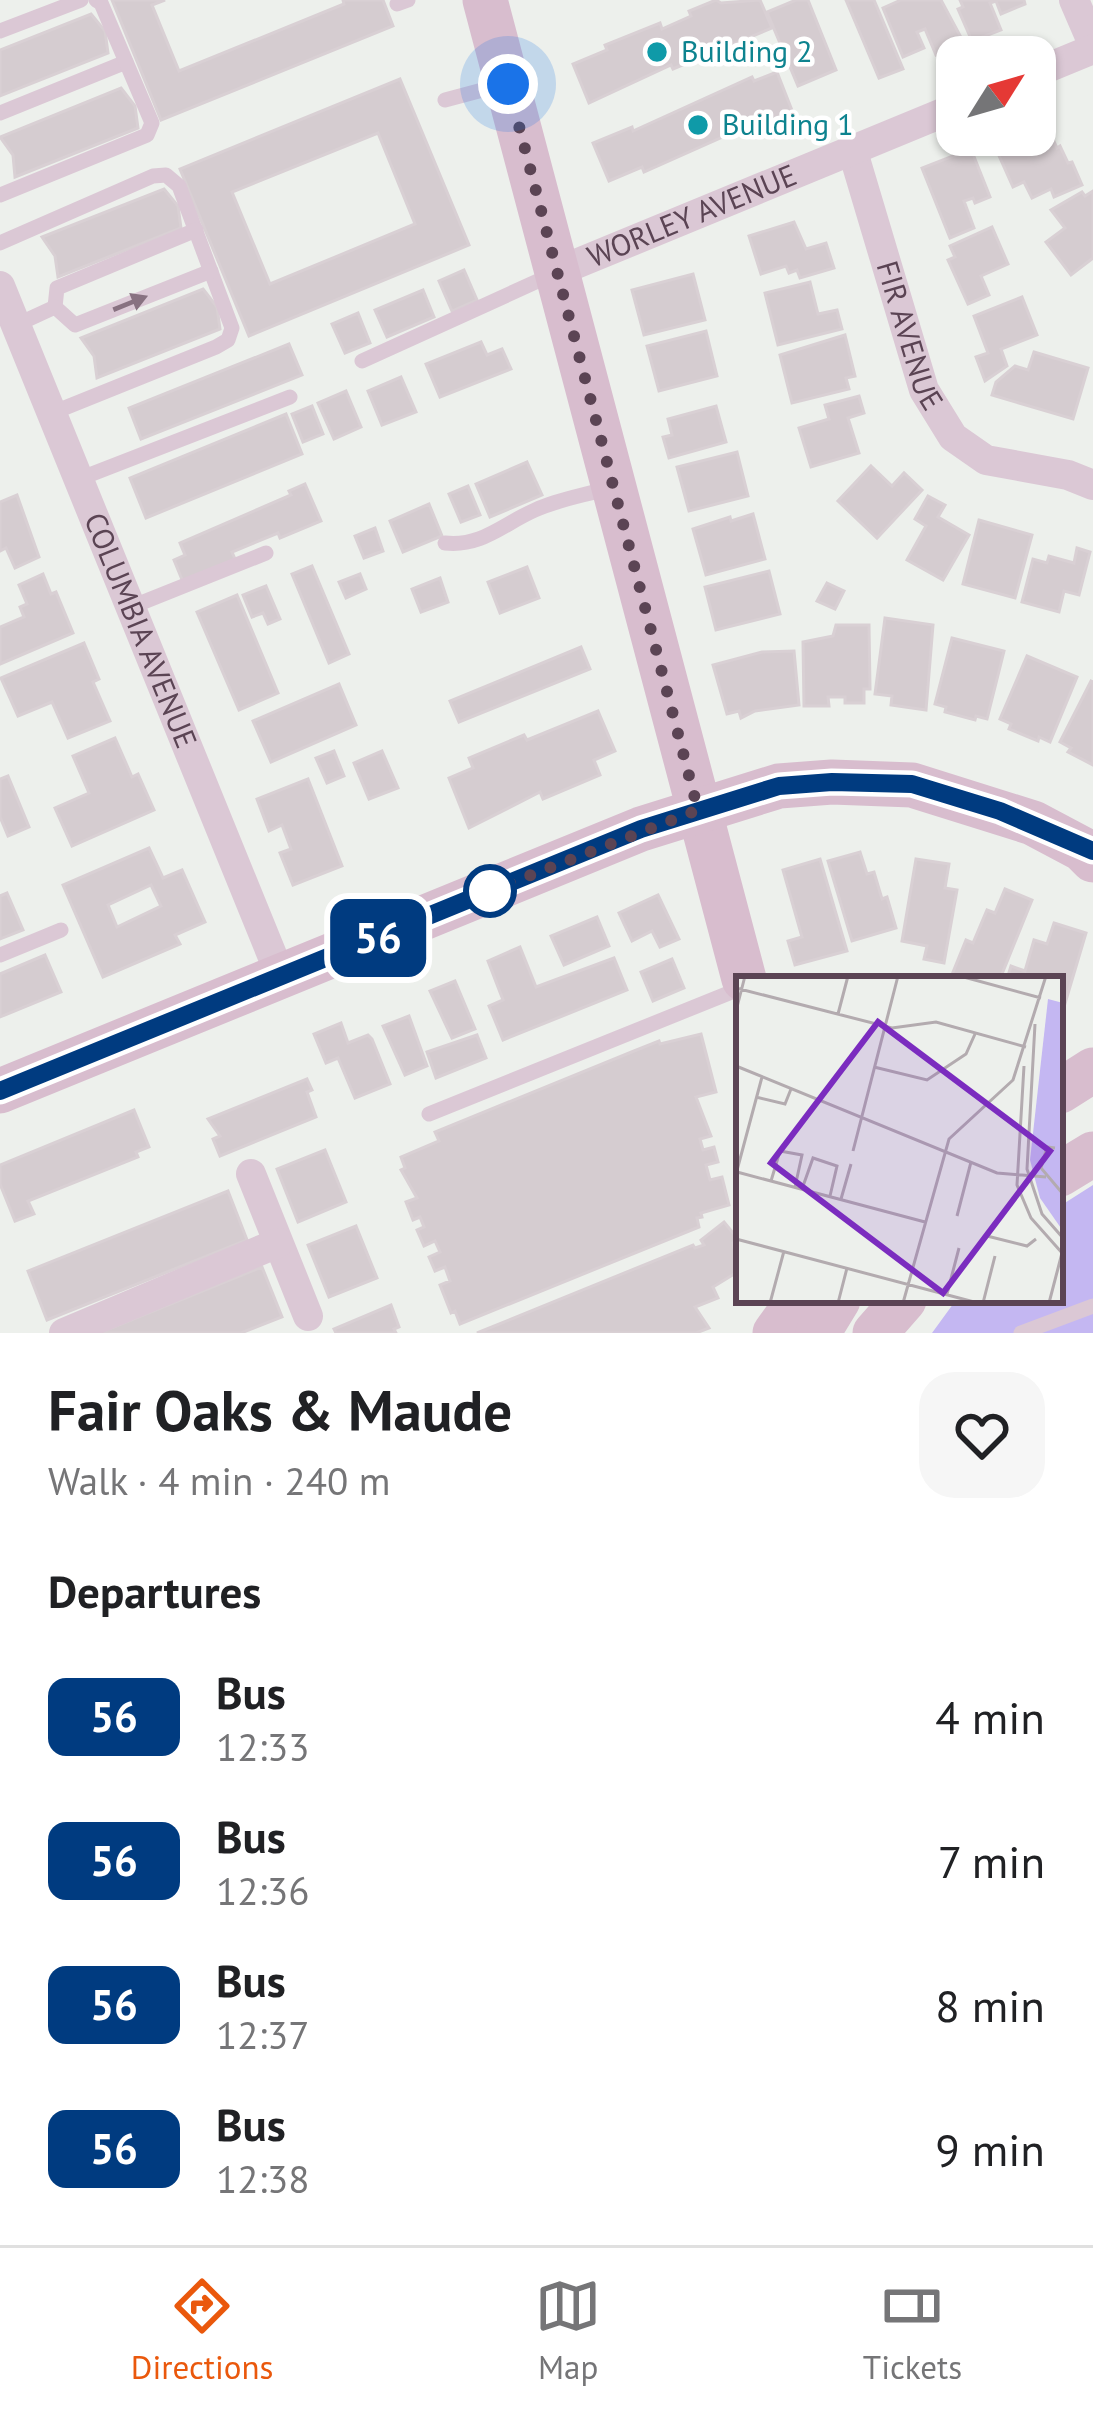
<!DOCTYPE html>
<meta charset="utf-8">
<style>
:root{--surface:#fff;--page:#f6f6f6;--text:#202124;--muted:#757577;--line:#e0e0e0;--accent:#ea580c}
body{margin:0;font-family:"PT Sans",sans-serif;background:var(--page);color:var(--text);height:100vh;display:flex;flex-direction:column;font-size:45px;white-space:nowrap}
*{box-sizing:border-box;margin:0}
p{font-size:39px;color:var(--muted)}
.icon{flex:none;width:66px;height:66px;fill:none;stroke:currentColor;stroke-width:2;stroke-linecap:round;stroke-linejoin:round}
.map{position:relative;height:1333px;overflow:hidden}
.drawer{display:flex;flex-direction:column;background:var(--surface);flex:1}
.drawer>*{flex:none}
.badge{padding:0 24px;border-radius:18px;font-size:42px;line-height:78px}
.needle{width:78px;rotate:53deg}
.fabs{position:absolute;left:936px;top:36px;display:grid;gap:24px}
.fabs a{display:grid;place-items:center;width:120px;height:120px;border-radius:24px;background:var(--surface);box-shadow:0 3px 9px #0004;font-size:60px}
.you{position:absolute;width:60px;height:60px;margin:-30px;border:9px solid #fff;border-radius:50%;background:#1a73e8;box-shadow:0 0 0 18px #1a73e833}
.map>.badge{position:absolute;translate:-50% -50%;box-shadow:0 0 0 6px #fff}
h2{padding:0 48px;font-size:45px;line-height:108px}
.round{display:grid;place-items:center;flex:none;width:126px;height:126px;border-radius:36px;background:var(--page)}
.headline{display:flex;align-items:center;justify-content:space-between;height:204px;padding:0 48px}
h1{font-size:57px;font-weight:600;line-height:90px}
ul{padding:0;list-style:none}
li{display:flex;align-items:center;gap:36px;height:144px;padding:0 48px}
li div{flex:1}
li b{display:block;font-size:45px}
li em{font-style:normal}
li .badge{min-width:132px;font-weight:700;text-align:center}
.tabs{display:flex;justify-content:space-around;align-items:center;height:168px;border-top:3px solid var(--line);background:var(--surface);font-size:33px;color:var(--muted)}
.tabs a{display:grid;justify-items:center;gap:6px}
.tabs .active{color:var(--accent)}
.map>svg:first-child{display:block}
</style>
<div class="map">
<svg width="1093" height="1333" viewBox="0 0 1093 1333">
<rect width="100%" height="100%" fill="#edf0ec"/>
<path fill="#c4b7f2" d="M1093 1185V1333H932L956 1300H1060V1206Z"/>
<g fill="#d5ccd0" stroke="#d9d0d4" stroke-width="3" fill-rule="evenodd">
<path d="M112 0H165L152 5 179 71 344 4 343 0H383L393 26 161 120Z"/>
<path d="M716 0 721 3 760 0 772 28 731 45 729 40 709 49 711 53 673 69 671 65 589 103 573 64 607 50 605 45 660 23 662 29 691 16 689 11Z"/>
<path d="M796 0H808L836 70 798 86 767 12Z"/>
<path d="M846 0H874L903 69 879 78Z"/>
<path d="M901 0H941L964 43 936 55 925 29 917 32 924 48 903 57 883 8Z"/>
<path d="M960 0H1024L1025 4 1001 14 996 1 990 3 1001 30 972 41 958 9 963 7Z"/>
<path d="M91 14 105 31 108 53 0 96V50Z"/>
<path d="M777 72 793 113 754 129 752 124 644 172 642 167 609 181 593 143 632 127 633 131 752 77 754 81Z"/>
<path d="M400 79 469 245 249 336 180 169ZM378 133 415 224 270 284 232 192Z"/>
<path d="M121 88 135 106 138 128 15 177 13 155 0 137Z"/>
<path d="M1043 117 1057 148 1060 146 1068 163 1072 162 1082 185 1054 197 1051 189 1032 198 1024 182 1013 187 992 140 1003 135H1035V121Z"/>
<path d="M971 149 990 197 975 203 973 198 964 201 974 228 950 238 922 168Z"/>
<path d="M164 189 178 206 181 228 58 277 55 256 42 237Z"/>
<path d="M1093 191V258L1071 275 1046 242 1065 228 1051 210 1082 192 1085 196Z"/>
<path d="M794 222 806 249 826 243 834 268 800 278 797 270 789 273 786 266 761 274 749 236Z"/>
<path d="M992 227 1008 264 981 276 989 295 968 304 948 260 955 257 950 246Z"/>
<path d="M464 270 477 300 452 311 439 281Z"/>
<path d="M693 274 705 320 644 335 632 290Z"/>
<path d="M810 282 818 314 837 310 842 329 778 345 765 293Z"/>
<path d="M203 289 217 307 220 329 97 378 94 356 81 338Z"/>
<path d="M423 290 434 317 387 337 375 310Z"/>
<path d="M1022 297 1037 335 1001 349 1007 366 985 381 976 357 988 353 974 316Z"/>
<path d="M358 313 370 343 345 353 332 324Z"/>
<path d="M706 331 717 376 659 391 647 346Z"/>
<path d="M845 335 855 376 846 378 849 389 792 403 780 355Z"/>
<path d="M481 342 487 355 502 349 511 369 440 397 426 364Z"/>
<path d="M289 344 302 375 141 439 129 408Z"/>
<path d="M1034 352 1088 368 1073 419 992 395 996 382 1015 366 1028 370Z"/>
<path d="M401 377 416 412 382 425 368 391Z"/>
<path d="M346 391 361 427 334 439 318 403Z"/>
<path d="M859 396 864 413 848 418 859 453 811 467 799 428 829 419 825 405Z"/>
<path d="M312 406 323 434 303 442 292 414Z"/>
<path d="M716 406 726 442 669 458 663 437 672 435 668 419Z"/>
<path d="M286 414 302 454 146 518 130 478Z"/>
<path d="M737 452 748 496 689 511 677 467Z"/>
<path d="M527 462 542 495 490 517 476 484Z"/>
<path d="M871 466 892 486 904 473 922 490 877 538 838 501Z"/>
<path d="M305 484 321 521 280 538 278 533 232 552 235 559 183 582 174 560 185 555 180 543 291 495 289 491Z"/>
<path d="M468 486 480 515 461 522 449 494Z"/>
<path d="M17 495 39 557 15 568 6 548 0 551V502Z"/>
<path d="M928 496 945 505 938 517 969 535 943 580 907 560 926 526 915 519Z"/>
<path d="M429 504 442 536 403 552 390 521Z"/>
<path d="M753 514 765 559 706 575 693 529 730 517 731 521Z"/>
<path d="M979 520 1032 535 1015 598 963 584Z"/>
<path d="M375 528 383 551 364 558 355 536Z"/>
<path d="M1077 548 1090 552 1079 595 1064 591 1059 612 1022 602 1033 559 1047 563 1049 556 1074 563Z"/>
<path d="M312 566 349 654 329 663 292 574Z"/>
<path d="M527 567 539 598 500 613 488 582Z"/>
<path d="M769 571 780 614 716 630 705 587Z"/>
<path d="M43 574 51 594 56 592 73 633 0 664V627L24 617 20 607 27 604 19 585Z"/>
<path d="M360 574 366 589 346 598 339 582Z"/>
<path d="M440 578 448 602 421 612 412 589Z"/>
<path d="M827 583 844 591 835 609 817 601Z"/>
<path d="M266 586 280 619 268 624 263 613 252 617 243 595Z"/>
<path d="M237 595 278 693 239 710 197 612Z"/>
<path d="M885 618 933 625 926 710 891 705 892 696 875 694Z"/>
<path d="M836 625H869L870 689H864V703H845V697H828L829 706H804L803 642 833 636Z"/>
<path d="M952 638 1004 651 987 719 976 716 975 720 945 712 946 707 935 704Z"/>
<path d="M84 643 99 679 93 682 110 721 68 738 52 702 18 716 1 678Z"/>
<path d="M581 647 590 669 459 722 450 701Z"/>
<path d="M794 651 799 705 755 711 741 718 739 711 727 714 713 665 762 652Z"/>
<path d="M1027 656 1077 677 1050 742 1039 737 1038 741 1009 729 1011 724 1000 719Z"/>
<path d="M1091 681 1093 682V765L1068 752 1071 748 1060 742Z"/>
<path d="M339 684 356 725 271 762 253 721Z"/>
<path d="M598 711 615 751 594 760 600 775 543 799 540 792 469 828 449 778 473 768 469 758 524 735 527 740Z"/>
<path d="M115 738 132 777 138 774 154 810 72 846 55 808 89 793 73 756Z"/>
<path d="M334 751 344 776 327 783 316 758Z"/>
<path d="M382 751 398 788 369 799 354 763Z"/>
<path d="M8 776 29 827 8 836 0 817V779Z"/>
<path d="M308 779 342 866 293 885 280 853 291 849 282 825 269 831 257 799Z"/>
<path d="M149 848 163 878 182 870 205 922 175 935 180 944 103 977 63 885ZM151 885 161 906 117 927 108 905Z"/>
<path d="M860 852 867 874 874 872 882 899 887 897 896 928 852 941 828 861Z"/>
<path d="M820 859 847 951 795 965 788 941 802 937 783 870Z"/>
<path d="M916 859 949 864 945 888 957 890 944 963 924 959 927 946 902 941Z"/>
<path d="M1005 889 1032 900 1000 979 951 977 966 940 973 943 987 910 995 913Z"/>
<path d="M7 893 23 930 0 939V896Z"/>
<path d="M658 895 679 939 660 947 652 931 632 941 619 913Z"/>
<path d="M597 917 609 946 564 965 551 936Z"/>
<path d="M1054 923 1086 933 1064 1007 1060 1006V979H1007L1011 966 1025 971 1034 940 1047 944Z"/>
<path d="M520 947 536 987 614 958 627 990 503 1040 489 1006 503 1000 488 961Z"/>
<path d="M45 955 61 992 0 1017V974Z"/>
<path d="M672 959 684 988 653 1001 641 972Z"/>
<path d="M455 981 475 1029 452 1038 430 991Z"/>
<path d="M409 1016 427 1066 405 1075 383 1026Z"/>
<path d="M341 1023 348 1043 368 1035 372 1039 390 1084 355 1098 338 1058 326 1063 314 1034Z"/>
<path d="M701 1034 716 1092 696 1097 711 1136 700 1139 703 1150 714 1147 718 1162 706 1165 710 1180 722 1177 729 1205 701 1213 702 1217 697 1218 699 1227 460 1324 455 1311 451 1313 440 1285 450 1281 445 1267 435 1271 429 1257 440 1252 435 1241 424 1246 417 1230 424 1227 420 1217 413 1220 406 1202 417 1198 401 1170 405 1168 401 1157 439 1141 435 1132 634 1051 659 1041 660 1044Z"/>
<path d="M477 1035 486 1058 436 1078 427 1052Z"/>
<path d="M307 1079 312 1090 307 1092 316 1117 220 1156 213 1139 220 1136 208 1119Z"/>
<path d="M134 1110 149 1147 136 1152 138 1157 28 1201 34 1214 15 1221 0 1184V1165Z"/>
<path d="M325 1150 346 1202 298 1222 277 1169Z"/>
<path d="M228 1191 247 1240 47 1320 28 1271Z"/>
<path d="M724 1222 738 1239 733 1243 739 1271 713 1287 718 1298 695 1307 709 1328 696 1333H477L693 1245 695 1248 704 1245 701 1240Z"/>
<path d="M356 1226 377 1278 329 1297 308 1245Z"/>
<path d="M262 1267 282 1317 241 1333H99Z"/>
<path d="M391 1305 399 1327 394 1329 396 1333H336L334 1329Z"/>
</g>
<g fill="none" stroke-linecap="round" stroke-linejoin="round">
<g stroke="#dbc8d5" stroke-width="15">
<path d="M397 4 408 0"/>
<path d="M0 31 81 0"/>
<path d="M445 100 505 84"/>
<path d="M0 113 126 62"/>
<path d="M0 195 147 135 152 123 101 3 96 0"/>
<path d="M0 243 153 176 166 175 179 186 232 328 228 340 216 347 52 413"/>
<path d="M55 307 75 325 211 271"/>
<path d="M55 307 57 288 196 230"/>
<path d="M16 325 55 307"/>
<path d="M362 361 551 275"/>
<path d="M79 479 290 397"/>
<path d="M445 543C482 547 503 524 535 510 559 499 587 495 612 487"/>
<path d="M131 607 266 553"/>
<path d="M0 955 61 930"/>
<path d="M429 1114 739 989"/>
<path d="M1021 1333 1093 1306"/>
</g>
<g stroke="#dbc8d5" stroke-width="30">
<path d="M1074 0 1093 44"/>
<path d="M1035 73 1093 49"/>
<path id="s1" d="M853 152 924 390 953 437 986 460 1068 475 1093 485"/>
<path id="s2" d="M559 271 957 107"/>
<path id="s3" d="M0 286 281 977"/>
<path d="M251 1174 308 1316"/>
<path d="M64 1333 278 1243"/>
</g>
<g stroke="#d8bdce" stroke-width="45">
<path d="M485 0 744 979"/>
<path d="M0 1091 641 829 779 786 832 782 912 785 1033 823 1082 849 1093 860"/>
<path d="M1060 1091 1093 1070"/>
<path d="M1060 1174 1093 1154"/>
<path d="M775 1333 799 1300"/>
<path d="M818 1333 838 1300"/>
<path d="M875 1333 904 1300"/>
</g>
</g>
<defs><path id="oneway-solid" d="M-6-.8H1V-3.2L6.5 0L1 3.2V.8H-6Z" transform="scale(3)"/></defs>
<use fill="#887281" href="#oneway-solid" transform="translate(130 303) rotate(-22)"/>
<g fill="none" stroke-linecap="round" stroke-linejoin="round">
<g stroke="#fff" stroke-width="27">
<path id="line" d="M0 1091 641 829 779 786 832 782 912 784 1000 811 1093 851"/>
</g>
<use href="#line" stroke="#003b80" stroke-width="18"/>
<path stroke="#5b4454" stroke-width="12" stroke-dasharray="0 21.6" d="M490 891 698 810 508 84"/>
</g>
<g fill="#0f9aa8" stroke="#fff" stroke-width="4.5">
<circle cx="657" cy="52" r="12"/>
<circle cx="698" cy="125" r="12"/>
</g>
<circle fill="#fff" stroke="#003b80" stroke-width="6" cx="490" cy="891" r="24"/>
<g text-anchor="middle" stroke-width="9" stroke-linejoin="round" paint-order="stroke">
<g font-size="30" fill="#0d838f" stroke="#fff" text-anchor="start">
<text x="681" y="62">Building 2</text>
<text x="722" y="135">Building 1</text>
</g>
<g font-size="30" fill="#5b4454" stroke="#fff">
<text dy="10" stroke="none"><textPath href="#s2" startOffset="144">WORLEY AVENUE</textPath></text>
<text dy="10" stroke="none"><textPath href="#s1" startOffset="192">FIR AVENUE</textPath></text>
<text dy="10" stroke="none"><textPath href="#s3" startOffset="372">COLUMBIA AVENUE</textPath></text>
</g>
</g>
<g transform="translate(736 976)">
<rect width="327" height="327" fill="#edf0ec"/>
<path d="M312 23 327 27V255L304 222 294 184Z" fill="#c4b7f2"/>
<path fill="none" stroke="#b3abaf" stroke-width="3" d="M224 0 305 22M0 12 156 52 200 46 290 71M0 35 9 0M102 38 112 0M299 48 291 193 306 238 327 262M0 90 261 197 310 201M288 90 281 209 295 242 327 278M138 91 191 104 230 78 239 58M20 121 49 128 55 113M319 172 311 171 305 192 327 218M117 175 162 0M1 196 189 246M0 198 26 101M35 205 44 175 66 179 59 211M66 213 77 182 101 190 94 220M105 223 115 188M221 240 235 186M251 260 291 270 300 263M0 263 242 327M211 318 223 272M34 327 48 275M102 327 111 292M167 327 213 163 277 104 310 0M247 327 259 280M313 327 326 277"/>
<path fill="#7b2cbf" fill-opacity="0.15" stroke="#7b2cbf" stroke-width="6" d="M142 46 314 175 207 317 35 187Z"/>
<rect width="327" height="327" fill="none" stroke="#5b4454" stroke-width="6"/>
</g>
</svg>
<div class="fabs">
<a><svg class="needle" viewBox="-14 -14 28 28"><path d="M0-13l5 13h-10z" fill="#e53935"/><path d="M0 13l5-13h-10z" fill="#757577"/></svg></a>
</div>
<div class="you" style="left:508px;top:84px"></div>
<b class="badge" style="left:378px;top:938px;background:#003b80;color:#fff">56</b>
</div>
<section class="drawer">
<div class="headline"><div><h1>Fair Oaks &amp; Maude</h1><p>Walk · 4 min · 240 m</p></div><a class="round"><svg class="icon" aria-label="heart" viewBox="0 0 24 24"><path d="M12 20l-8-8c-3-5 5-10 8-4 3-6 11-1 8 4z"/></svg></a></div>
<h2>Departures</h2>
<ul>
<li><span class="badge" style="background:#003b80;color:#fff">56</span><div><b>Bus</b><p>12:33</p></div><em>4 min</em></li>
<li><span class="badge" style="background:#003b80;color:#fff">56</span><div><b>Bus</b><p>12:36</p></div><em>7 min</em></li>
<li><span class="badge" style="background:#003b80;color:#fff">56</span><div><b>Bus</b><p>12:37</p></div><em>8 min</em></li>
<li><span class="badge" style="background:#003b80;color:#fff">56</span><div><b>Bus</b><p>12:38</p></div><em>9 min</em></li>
</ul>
</section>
<nav class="tabs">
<a class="active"><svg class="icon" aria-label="directions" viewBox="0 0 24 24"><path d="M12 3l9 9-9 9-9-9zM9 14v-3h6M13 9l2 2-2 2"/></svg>Directions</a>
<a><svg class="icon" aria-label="map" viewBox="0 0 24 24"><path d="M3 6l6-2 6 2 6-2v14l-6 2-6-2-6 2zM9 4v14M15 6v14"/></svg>Map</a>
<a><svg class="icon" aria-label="tickets" viewBox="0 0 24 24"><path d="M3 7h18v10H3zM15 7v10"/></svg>Tickets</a>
</nav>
